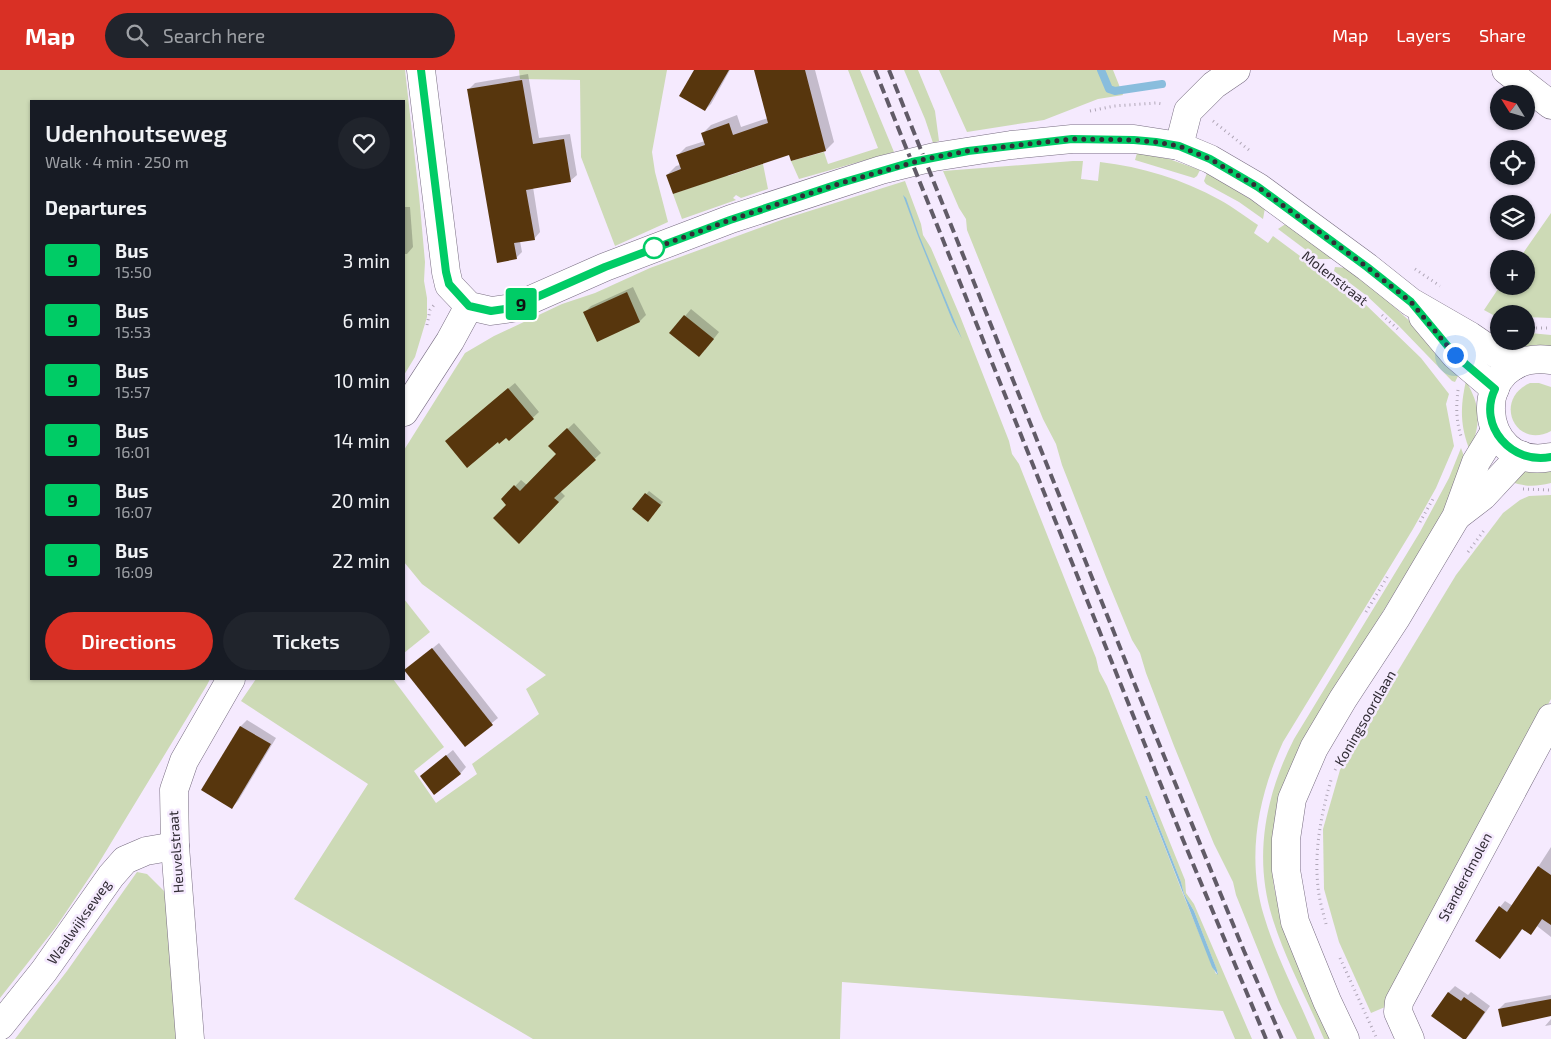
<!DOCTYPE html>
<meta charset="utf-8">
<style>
:root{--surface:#171b24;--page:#20242c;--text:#f1f3f6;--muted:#9ea1a6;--accent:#d93025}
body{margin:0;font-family:"Exo 2",sans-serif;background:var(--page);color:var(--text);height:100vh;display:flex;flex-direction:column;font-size:19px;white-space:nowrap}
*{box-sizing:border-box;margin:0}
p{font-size:16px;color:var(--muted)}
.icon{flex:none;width:28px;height:28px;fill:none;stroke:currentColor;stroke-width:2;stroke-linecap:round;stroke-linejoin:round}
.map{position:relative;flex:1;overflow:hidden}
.side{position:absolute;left:30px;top:30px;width:375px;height:580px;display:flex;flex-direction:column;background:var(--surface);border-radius:0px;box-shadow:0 1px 4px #0004}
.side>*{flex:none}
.badge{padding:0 10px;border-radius:4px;font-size:18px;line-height:32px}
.needle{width:32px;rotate:307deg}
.tools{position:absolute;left:1490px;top:15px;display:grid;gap:10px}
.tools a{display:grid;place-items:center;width:45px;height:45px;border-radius:50%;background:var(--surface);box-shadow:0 1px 4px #0004;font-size:25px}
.you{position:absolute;width:25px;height:25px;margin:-12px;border:4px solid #fff;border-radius:50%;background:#1a73e8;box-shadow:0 0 0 8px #1a73e833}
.map>.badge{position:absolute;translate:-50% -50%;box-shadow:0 0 0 2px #fff}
h2{padding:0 15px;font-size:19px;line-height:45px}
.round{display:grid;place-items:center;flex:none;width:52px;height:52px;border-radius:26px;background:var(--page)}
.overview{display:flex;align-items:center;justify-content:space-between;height:85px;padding:0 15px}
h1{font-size:24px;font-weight:600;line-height:38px}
.action{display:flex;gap:10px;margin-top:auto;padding:10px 15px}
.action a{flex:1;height:58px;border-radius:30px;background:var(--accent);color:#fff;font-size:20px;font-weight:600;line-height:58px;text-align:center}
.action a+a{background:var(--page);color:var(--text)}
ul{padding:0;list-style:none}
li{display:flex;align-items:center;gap:15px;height:60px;padding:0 15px}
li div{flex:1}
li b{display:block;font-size:19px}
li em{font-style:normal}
li .badge{min-width:55px;font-weight:700;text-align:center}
header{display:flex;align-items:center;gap:30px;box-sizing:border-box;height:70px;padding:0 25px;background:var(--accent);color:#fff}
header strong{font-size:24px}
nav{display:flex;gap:28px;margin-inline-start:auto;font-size:18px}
.search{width:350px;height:45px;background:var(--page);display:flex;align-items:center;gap:12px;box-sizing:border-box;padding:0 18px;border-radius:28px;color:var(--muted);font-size:19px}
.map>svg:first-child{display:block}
</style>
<header>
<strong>Map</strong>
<div class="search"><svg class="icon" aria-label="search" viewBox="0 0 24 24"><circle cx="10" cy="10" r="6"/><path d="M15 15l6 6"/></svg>Search here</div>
<nav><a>Map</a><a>Layers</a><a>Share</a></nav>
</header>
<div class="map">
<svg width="1551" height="969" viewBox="0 0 1551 969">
<rect width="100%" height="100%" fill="#f5eafe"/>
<g fill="#cddab6" fill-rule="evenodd">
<path d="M0 0H405L419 125 425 192 424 211 427 228V247L415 287 404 305V31H31V609H210L207 615 97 796 56 857 0 928Z"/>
<path d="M519 0H667L652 82 655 102 668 152 615 176 581 87 580 10 520 9Z"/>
<path d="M848 0H860L894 82 799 109 791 91 824 82 828 94 878 78Z"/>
<path d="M904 0H918L935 41 939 71 933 73 925 49Z"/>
<path d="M939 0H1113L1123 25 1098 29 1044 50 967 62Z"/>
<path d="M1137 83 1169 89 1200 100 1197 106 1194 108 1135 90Z"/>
<path d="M1073 91H1083L1081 109 1098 111 1100 92C1142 97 1182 109 1220 130 1233 137 1246 147 1258 155L1254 163 1268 173 1273 166 1365 234 1421 288 1449 324 1446 334 1454 376 1436 418 1413 459 1283 672C1258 727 1246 787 1264 846 1276 887 1299 929 1315 969H1297L1279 932 1236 825 1233 812 1214 774 1174 676 1146 603 1140 583 1132 570 1106 507 1062 395 1056 374 1043 349 967 160 966 149 959 138 943 101Z"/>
<path d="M763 94 768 119 741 128 736 125 733 128 736 130 682 149 673 124 727 105 728 106Z"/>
<path d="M1207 103 1265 138 1263 149 1239 132 1206 114 1204 111Z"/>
<path d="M905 111 921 154 923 165 931 178 960 246 1009 371 1012 384 1019 394 1096 588 1099 601 1107 616 1185 810 1186 823 1194 834 1252 969H1235L1223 941 842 912 840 969H533L294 829 368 714 241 631 256 609H393L444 677 414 701 436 733 477 704 472 694 539 644 526 619 546 605 422 514 404 492V380L465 283 494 266 562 234 595 223 650 198 784 149ZM1145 726H1147L1181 812 1184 824 1194 841 1218 903 1216 904 1213 897 1183 824Z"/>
<path d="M1551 143V248L1526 247V244H1499V246H1495L1484 240 1500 216H1526V189H1519Z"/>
<path d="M1287 153 1333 189H1318L1278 159Z"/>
<path d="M1335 197 1347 198 1368 213 1415 256 1460 302 1455 312 1452 311 1398 255 1367 226 1334 201Z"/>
<path d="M1530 263 1551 265V278L1518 280 1500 274 1505 271H1526V264Z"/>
<path d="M1466 311C1481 337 1481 352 1470 381 1460 356 1460 337 1466 311Z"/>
<path d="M1530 313H1539L1551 317V361C1516 380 1492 330 1530 313Z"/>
<path d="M1461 378 1465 389 1457 420 1303 673 1273 762 1272 798 1274 817 1282 853 1334 969H1324C1307 929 1286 891 1273 850 1253 788 1265 726 1294 669L1420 462 1449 408Z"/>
<path d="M1551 397V413C1534 417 1525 417 1509 411L1523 402Z"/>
<path d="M1551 425V629L1385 937 1371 943 1339 872 1324 819 1323 759 1340 700 1370 647 1456 505 1503 443 1520 430 1529 426Z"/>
<path d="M404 529 430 562 404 583Z"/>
<path d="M137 802 147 804 166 823 178 969H15L67 901Z"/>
</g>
<g fill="#89bddd">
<path d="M903 125 906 128 919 165 962 269 953 252 918 166Z"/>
<path d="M1145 726H1147L1181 812 1184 824 1194 841 1217 900 1218 905 1212 897Z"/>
</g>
<g fill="#0003">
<path d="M695 0H730L711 34 705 40Z"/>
<path d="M755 0H815L834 72 826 80 790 83 667 105 676 96 680 95 677 86 686 77 705 71 702 64 711 55 737 45 741 57 768 48Z"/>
<path d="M528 4 539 68 570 64 577 105 570 111 533 117 540 162 534 169 520 171 522 182 516 188 468 20 475 13Z"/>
<path d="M404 137H410L413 177 407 184H404Z"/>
<path d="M633 217 646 245 640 251 597 270 585 242 591 236Z"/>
<path d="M691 239 719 262 705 280 671 263Z"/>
<path d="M515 313 539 342 509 370 506 367 498 370 453 365Z"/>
<path d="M574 353 601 383 560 421 565 426 519 472 508 435 503 429 521 410 527 415 557 384 556 370Z"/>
<path d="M649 421 663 432 651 447 634 438Z"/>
<path d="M439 573 498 648 465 675 406 600Z"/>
<path d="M247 650 276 668 238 731 232 737 203 720 241 656Z"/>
<path d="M453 680 466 697 460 704 421 706Z"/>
<path d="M1551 777V867L1537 856 1531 864 1523 858 1506 882 1500 888V837L1505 831 1513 836Z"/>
<path d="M1455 916 1468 925 1471 922 1490 936 1471 963 1465 969 1433 946 1449 922Z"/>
<path d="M1551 925V944L1499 939 1505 933Z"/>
<path d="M1551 949V955L1545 956Z"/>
</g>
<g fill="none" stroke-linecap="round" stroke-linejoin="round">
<path stroke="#89bddd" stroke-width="8" d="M1101 0 1109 19 1115 21 1162 14"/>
</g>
<g fill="#57360d">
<path d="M694 0H729L705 41 679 26Z"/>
<path d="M754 0H805L826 81 791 91 789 85 673 124 666 105 681 99 676 85 705 75 701 63 729 53 733 65 768 53Z"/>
<path d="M522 10 533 74 564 69 571 112 526 120 535 170 514 173 517 189 497 193 467 19Z"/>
<path d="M627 222 640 252 597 272 583 242Z"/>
<path d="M684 245 714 269 699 287 669 263Z"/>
<path d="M508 318 534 349 509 371 506 368 499 374 498 372 467 398 445 371Z"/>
<path d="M567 358 596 390 554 428 559 432 519 474 493 448 506 435 501 429 514 415 520 421 556 384 548 376Z"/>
<path d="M645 423 661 435 648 452 632 439Z"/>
<path d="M432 578 493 655 465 677 404 600Z"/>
<path d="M240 656 271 674 232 739 201 720Z"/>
<path d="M446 685 461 704 434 725 420 706Z"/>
<path d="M1538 796 1551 805V855L1542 849 1531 865 1522 859 1500 889 1475 871 1499 836 1507 842Z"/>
<path d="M1448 922 1461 931 1464 927 1485 942 1466 969H1463L1431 946Z"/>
<path d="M1551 929V946L1502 957 1498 939Z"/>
</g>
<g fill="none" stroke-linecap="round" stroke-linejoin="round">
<g stroke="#786d82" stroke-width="29">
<g id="minor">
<path d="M421 0 446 202 449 215 469 236 491 241 512 238 605 197 731 149 881 100 934 87 1011 75 1072 69H1134L1179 76 1210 89 1258 117 1367 197 1411 232 1470 266 1514 296"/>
<path d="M1506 0 1551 35"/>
<path d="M1179 76 1188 41 1214 15 1236 0"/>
<path d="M1423 247 1455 285 1495 319"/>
<path d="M1551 290C1467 279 1475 403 1551 387"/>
<path d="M404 342 450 271 469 236"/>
<path d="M1457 446 1483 426 1521 385"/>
<path d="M0 956 44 901 111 806 125 790 146 781 175 776"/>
<path d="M190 969 175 776 174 720 184 691 231 609"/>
<path d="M1345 969 1327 931 1295 852 1286 800V769L1292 729 1314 678 1343 629 1396 548 1456 447 1476 392 1495 361"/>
<path d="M1410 969 1398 942 1399 932 1551 648"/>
</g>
</g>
<g stroke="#b0a7b7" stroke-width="3" stroke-dasharray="1 4" stroke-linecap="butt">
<path d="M1090 41 1114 36 1156 33 1163 34"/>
<path d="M1213 51 1249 80"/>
<path d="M1415 199 1440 216"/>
<path d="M1382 245 1400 261"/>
<path d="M427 255 430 240 434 235"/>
<path d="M1526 258H1551"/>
<path d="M1458 320C1456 336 1456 351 1461 366"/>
<path d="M1523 419 1551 420"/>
<path d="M1420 452 1433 429"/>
<path d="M1468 482 1485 459"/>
<path d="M1366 542 1389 504"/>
<path d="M1335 700 1344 683"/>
<path d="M1326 854C1323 842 1319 829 1318 817 1314 781 1321 745 1331 710"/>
<path d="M1340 888 1377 969"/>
</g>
<use href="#minor" stroke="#fff" stroke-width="28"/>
<g stroke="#615b67" stroke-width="4" stroke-dasharray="10 5" stroke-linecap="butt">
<path d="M875 0 1181 765 1266 969"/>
<path d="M889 0 1139 625 1244 881 1282 969"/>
</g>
</g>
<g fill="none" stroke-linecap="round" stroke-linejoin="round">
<g stroke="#fff" stroke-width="11">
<path id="line" d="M421 0 446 202 449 214 469 236 491 241 512 238 605 197 730 150 841 113 912 92 968 81 1072 69 1134 70 1156 72 1179 76 1210 89 1258 117 1367 197 1411 232 1455 285 1495 319C1477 356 1512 395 1551 387"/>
</g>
<use href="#line" stroke="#0c6" stroke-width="8"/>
<path stroke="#322d36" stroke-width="5" stroke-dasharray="0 9" d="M654 178 652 179 730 150 841 113 925 89 968 81 1072 69 1134 70 1156 72 1179 76 1210 89 1258 117 1367 197 1411 232 1455 285"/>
</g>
<circle fill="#fff" stroke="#0c6" stroke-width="2.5" cx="654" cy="178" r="10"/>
<g text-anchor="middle" stroke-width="5" stroke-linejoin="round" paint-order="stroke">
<g font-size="14" fill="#322d36" stroke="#f5eafe">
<text transform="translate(1335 208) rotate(38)" y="5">Molenstraat</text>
<text transform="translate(1365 648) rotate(-60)" y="5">Koningsoordlaan</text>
<text transform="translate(176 782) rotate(-94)" y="5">Heuvelstraat</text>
<text transform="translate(1465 807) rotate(-62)" y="5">Standerdmolen</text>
<text transform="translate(79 852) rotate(-55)" y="5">Waalwijkseweg</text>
</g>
</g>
</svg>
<div class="tools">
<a><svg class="needle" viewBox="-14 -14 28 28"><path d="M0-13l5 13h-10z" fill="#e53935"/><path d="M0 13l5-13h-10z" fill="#9ea1a6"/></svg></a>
<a><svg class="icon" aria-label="locate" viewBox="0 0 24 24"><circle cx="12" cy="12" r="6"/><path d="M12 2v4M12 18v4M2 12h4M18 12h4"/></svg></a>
<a><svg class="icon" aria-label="layers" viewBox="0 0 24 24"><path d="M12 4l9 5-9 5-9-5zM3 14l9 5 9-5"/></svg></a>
<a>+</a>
<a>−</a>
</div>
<div class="you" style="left:1455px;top:285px"></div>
<b class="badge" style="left:521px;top:234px;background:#0c6;color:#111">9</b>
<section class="side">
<div class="overview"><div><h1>Udenhoutseweg</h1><p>Walk · 4 min · 250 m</p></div><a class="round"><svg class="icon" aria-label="heart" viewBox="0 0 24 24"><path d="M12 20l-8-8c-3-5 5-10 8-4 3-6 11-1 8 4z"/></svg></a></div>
<h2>Departures</h2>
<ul>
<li><span class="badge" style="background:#0c6;color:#111">9</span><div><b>Bus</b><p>15:50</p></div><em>3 min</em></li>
<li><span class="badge" style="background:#0c6;color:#111">9</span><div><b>Bus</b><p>15:53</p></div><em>6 min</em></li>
<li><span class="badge" style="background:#0c6;color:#111">9</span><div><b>Bus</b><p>15:57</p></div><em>10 min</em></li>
<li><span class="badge" style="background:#0c6;color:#111">9</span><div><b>Bus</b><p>16:01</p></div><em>14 min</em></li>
<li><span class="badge" style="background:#0c6;color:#111">9</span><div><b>Bus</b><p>16:07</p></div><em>20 min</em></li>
<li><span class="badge" style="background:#0c6;color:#111">9</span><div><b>Bus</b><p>16:09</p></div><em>22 min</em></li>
</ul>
<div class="action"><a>Directions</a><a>Tickets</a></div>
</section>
</div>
